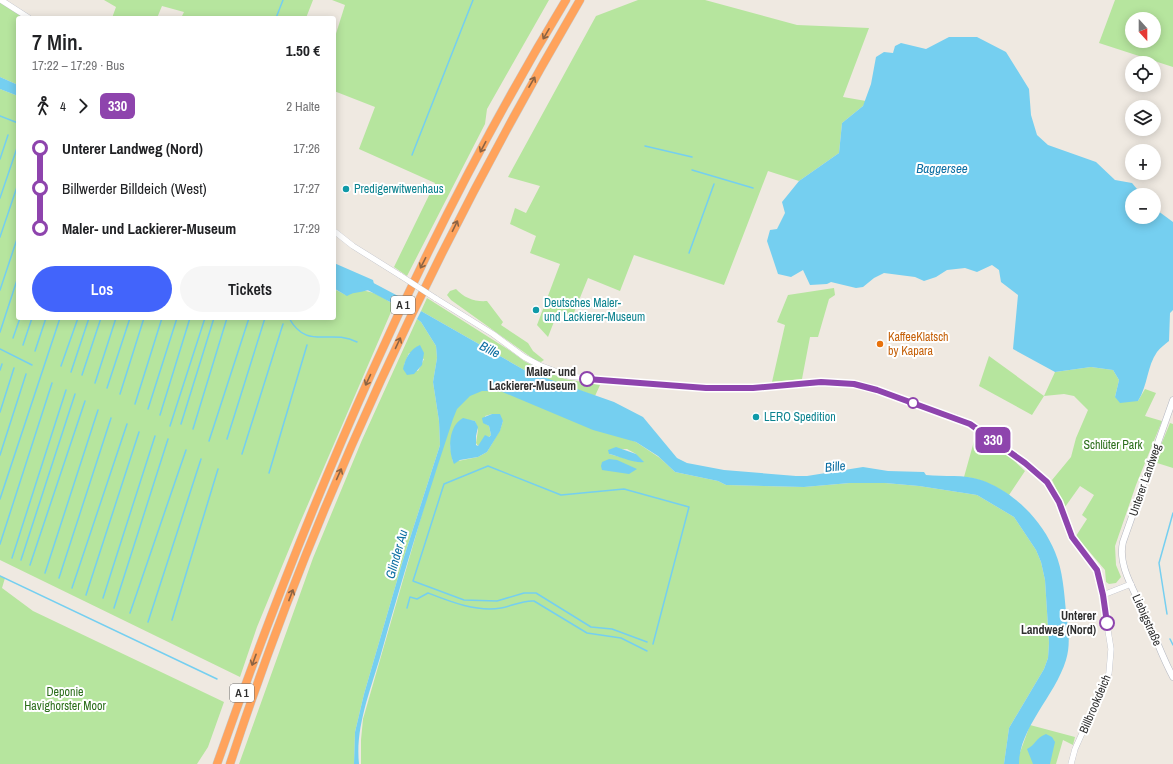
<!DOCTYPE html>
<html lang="de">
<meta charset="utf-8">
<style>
:root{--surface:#fff;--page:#f6f6f6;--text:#202124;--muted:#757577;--accent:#4264fb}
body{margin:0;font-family:"Archivo Narrow",sans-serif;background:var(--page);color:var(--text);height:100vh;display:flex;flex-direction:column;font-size:15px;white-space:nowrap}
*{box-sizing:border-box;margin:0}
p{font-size:13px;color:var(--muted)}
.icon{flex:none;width:22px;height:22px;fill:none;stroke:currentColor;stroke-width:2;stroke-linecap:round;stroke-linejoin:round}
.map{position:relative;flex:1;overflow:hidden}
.side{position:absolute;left:16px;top:16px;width:320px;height:304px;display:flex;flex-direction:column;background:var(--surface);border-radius:4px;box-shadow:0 2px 10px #0003}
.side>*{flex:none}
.badge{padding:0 8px;border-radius:6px;font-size:14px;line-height:26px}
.needle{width:26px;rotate:159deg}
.buttons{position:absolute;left:1125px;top:12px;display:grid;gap:8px}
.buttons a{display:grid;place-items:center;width:36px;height:36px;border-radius:50%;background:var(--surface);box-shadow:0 2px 10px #0003;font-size:20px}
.map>.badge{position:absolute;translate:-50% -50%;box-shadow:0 0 0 2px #fff}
.legs{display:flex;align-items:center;gap:6px;height:44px;padding:0 16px;font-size:13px}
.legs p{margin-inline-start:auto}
.headline{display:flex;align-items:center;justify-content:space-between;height:68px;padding:0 16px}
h1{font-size:22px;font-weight:600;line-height:30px}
.button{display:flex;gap:8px;margin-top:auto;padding:8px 16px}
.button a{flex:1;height:46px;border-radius:24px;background:var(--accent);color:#fff;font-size:16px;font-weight:600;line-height:46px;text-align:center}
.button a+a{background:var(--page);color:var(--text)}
ul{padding:0 16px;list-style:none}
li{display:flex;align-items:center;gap:14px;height:40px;font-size:15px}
li i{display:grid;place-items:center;width:6px;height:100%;margin:0 5px;background:currentColor}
li i::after{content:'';width:10px;height:10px;margin:-5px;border:3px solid;border-radius:50%;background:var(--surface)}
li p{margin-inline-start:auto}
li:first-child i{background:linear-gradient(#0000 50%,currentColor 0)}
li:last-child i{background:linear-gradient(currentColor 50%,#0000 0)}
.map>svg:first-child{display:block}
</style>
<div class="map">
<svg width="1173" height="764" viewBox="0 0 1173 764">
<rect width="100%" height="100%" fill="#efe9e1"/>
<g fill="#b6e59e" fill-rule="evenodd">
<path d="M104 0H313L306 18H181L184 12 162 6 157 18H112L116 7Z"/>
<path d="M332 0H549L487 109 485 124 407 276 394 267 435 183 359 149 375 107 334 91V40L345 5Z"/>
<path d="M638 0H705L797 25 869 28 843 97 866 101 863 106 842 123 839 153 799 181 768 171 724 285 634 255 620 291 588 278 571 320 557 314 548 337 537 325 560 264 530 253 536 236 510 224 515 208 526 213 540 186 508 177 596 16Z"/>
<path d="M1115 0H1173V67L1099 43ZM1132 19H1154V41H1132Z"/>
<path d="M0 2 25 18H18V85L0 77Z"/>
<path d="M0 89 18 96V318H334V289L346 295C364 285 379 294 394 305L299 525 257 627 240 677 0 560Z"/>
<path d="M834 288 835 295 829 299 818 337H810L802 379 772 382 785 325 777 322 788 295Z"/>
<path d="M456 289C464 298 475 302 487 301L503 322 501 325 528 343 533 351 544 360 541 362 535 360 451 300 447 295 450 291Z"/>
<path d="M427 298 509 350 524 361 541 370 565 379 600 385 595 396 526 371 421 311Z"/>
<path d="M417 319 421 322 436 346 437 358 433 382 439 421 440 445 403 560 364 694 355 732 354 764H239L313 558 362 440ZM409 353 424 359 418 371 404 365Z"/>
<path d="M989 356 1044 396 1055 372 1091 367 1113 370 1119 380 1115 397 1138 401 1145 389 1156 393 1145 416 1162 421 1136 485 1115 546 1116 565 1121 577 1116 583 1109 584 1106 582 1105 570 1076 536 1087 519 1082 515 1094 495 1080 486 1065 507 1052 480 1071 457 1076 438 1088 410 1074 396 1064 394 1044 396 1032 415 979 386Z"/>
<path d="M497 386 636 442 660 458 675 472 718 481 726 485 804 487 850 483H885L919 486 977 495 1014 517 1036 550 1041 562 1045 580 1049 643 1048 658 1044 669 1009 728 1004 764H361V740L363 719 451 413 470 392ZM492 414 503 421 500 430 487 452 478 457 453 462 450 446 462 419 475 421 478 430 476 443 478 446 491 435 489 426 486 424 485 416ZM627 449 636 454 639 462 609 454 610 450Z"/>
<path d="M1170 423 1173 424V468L1154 462Z"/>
<path d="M976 434 1009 456 1025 471 1009 495C995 486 980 478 964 477Z"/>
<path d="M0 576 5 578 2 588 33 611 224 702 208 747 197 764H0Z"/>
<path d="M1030 725 1075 737 1073 745 1063 740 1056 764H1019V755Z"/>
</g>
<g fill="#75cff0">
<path d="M949 37H977L1006 52 1029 89 1031 115 1037 135 1048 145 1096 162 1115 180 1132 183 1142 195H1132V217H1154V208L1173 222V310L1170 313 1169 341C1165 344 1160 348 1157 352 1147 366 1148 385 1138 401L1120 403 1115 397 1119 380 1113 370 1091 367 1055 372 1013 349 1018 295 1001 282 999 270 992 265 977 272 965 268 947 270 936 277 924 281 915 277 884 273 874 278 863 287 856 288 831 282 827 284 810 285 803 270 791 277 778 274 767 241 770 230 777 229 785 213 782 202 799 181 839 153 842 123 863 106 871 84 876 57 884 52 893 53 895 46 901 43 926 49Z"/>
<path d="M0 77 18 85V96L0 89Z"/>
<path d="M334 263 373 280 374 284 371 289C362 293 355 291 347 296L335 289Z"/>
<path d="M421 311 526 371 614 402 643 417 677 458 687 463 724 470 796 476H807L863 467 888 471 924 472 926 475C944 477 964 474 981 480 1013 491 1042 520 1055 552 1063 571 1064 592 1066 612 1068 627 1071 644 1066 660 1055 696 1019 728 1019 764H1004L1009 728 1044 669 1048 658 1049 643 1045 580 1041 562 1036 550 1014 517 977 495 919 486 885 483H850L804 487 726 485 718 481 675 472 658 456 636 442 593 430 500 391H482L470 396 457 409 453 419C427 497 403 575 381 654 371 689 355 727 359 764H354L355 732 364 694 403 560 440 445 439 421 433 382 437 358 436 346 421 322 417 319Z"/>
<path d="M420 345 424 353 422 365 414 374 407 375 403 369C405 359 410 349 420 345Z"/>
<path d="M492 414H500L503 421 500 431 487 452 478 457 460 460 454 464C448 450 448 426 463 418L475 421 478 427 476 436V445L478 446 485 435 489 437 491 435 489 426 483 423 482 418Z"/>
<path d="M616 447 636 454 644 462C636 464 618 456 609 454L608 450Z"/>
<path d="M609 459 617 460 637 469 629 474 602 470 601 466 602 462Z"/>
<path d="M1046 734 1052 737 1055 742 1050 764H1033L1027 749C1036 745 1035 738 1046 734Z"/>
</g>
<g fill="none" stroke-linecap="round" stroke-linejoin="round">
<g stroke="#75cff0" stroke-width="1.5">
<path d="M276 18 283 0"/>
<path d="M0 116 18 123"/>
<path d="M645 146 692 157"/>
<path d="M412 155 473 0"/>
<path d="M0 159 8 135"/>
<path d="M692 170 753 188"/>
<path d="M0 198 18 145"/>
<path d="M0 237 18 184"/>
<path d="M689 253 714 184"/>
<path d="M0 290 18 236"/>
<path d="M289 318C307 351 330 328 357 342"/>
<path d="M0 332 18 277"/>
<path d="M13 338 20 318"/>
<path d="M23 345 32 318"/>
<path d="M0 349 32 365"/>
<path d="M35 351 46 318"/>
<path d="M61 366 78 318"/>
<path d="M0 370 2 364"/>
<path d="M71 372 89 318"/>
<path d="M82 375 101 318"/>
<path d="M95 383 116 318"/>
<path d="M107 388 130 318"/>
<path d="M120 394 144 318"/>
<path d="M135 404 162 318"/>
<path d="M148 409 177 318"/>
<path d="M0 412 14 368"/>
<path d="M160 415 190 318"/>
<path d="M181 424 214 318"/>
<path d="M170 426 205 318"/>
<path d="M193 429 227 318"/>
<path d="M227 439 265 318"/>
<path d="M209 441 249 318"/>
<path d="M242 454 283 324"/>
<path d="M0 455 26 374"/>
<path d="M269 473 307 345"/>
<path d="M0 499 60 318"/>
<path d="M0 544 52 383"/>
<path d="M12 558 66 390"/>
<path d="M21 560 75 394"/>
<path d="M30 565 85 401"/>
<path d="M45 573 98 410"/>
<path d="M0 576 217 679"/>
<path d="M59 578 111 418"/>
<path d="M72 588 127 424"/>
<path d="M86 595 139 432"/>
<path d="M103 598 155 436"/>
<path d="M114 608 168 439"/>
<path d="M407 608 410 597 417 599 428 593C451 602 476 612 501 608 512 606 523 600 534 601L587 633 621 638 647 651"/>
<path d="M130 613 186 450"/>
<path d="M1167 614 1159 563 1173 513"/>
<path d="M172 620 218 469"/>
<path d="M148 622 201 459"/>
<path d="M1170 639 1173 645"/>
<path d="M647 642 612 629 591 627 536 593H524L497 601 464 600 413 581 444 484 488 466 561 495 624 489 689 507 653 644"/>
</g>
<path stroke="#75cff0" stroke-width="9" d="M362 282 396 300"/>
<g stroke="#b4b7c1" stroke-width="6">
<g id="tertiary">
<path d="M1 0 29 18"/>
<path d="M334 231 353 246 401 276"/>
<path d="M435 298 493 334 524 357 539 365 568 376 695 388H753L821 383 854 384 877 390 958 418 981 431 1047 482 1059 502 1072 537 1082 552 1095 566 1100 581 1111 649 1109 673 1075 749 1071 764"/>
<path d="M1103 595 1131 584"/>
</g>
</g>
<g stroke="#b4b7c1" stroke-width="7">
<path id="secondary" d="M1173 400 1123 542C1117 566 1136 593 1145 615 1155 635 1162 657 1173 677"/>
</g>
<g stroke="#c9c9c9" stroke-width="9">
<g id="motorway">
<path d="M217 764C310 499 420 240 566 0"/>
<path d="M230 764C317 497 438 242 580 0"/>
</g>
</g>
<use href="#tertiary" stroke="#fff" stroke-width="5.5"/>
<use href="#secondary" stroke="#fff" stroke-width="6"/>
<use href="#motorway" stroke="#ffa35c" stroke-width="8"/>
<g stroke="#b4b7c1" stroke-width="6" stroke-linecap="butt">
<path id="tertiary-bridge" d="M401 276 435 298"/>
</g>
<use href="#tertiary-bridge" stroke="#fff" stroke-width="5.5"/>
</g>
<defs><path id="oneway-shaft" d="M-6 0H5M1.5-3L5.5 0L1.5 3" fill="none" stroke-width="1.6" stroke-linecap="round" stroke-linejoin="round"/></defs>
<g stroke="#8c6343">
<use href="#oneway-shaft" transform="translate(546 34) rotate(120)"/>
<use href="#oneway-shaft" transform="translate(532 82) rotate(-60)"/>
<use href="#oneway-shaft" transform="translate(483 147) rotate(118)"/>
<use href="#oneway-shaft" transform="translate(455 226) rotate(-64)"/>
<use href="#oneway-shaft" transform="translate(423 263) rotate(117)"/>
<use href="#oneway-shaft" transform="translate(398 343) rotate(-65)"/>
<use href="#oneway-shaft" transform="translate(368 380) rotate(115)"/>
<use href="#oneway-shaft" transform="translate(339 474) rotate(-66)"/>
<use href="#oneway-shaft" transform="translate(291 595) rotate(-69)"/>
<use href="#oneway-shaft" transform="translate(254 660) rotate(110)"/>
</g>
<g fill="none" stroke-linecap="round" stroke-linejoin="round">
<g stroke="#fff" stroke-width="9">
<path id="line-1" d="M587 379 706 388H753L821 382 854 384 877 390 970 424 1025 463 1047 482 1059 502 1072 537 1097 570 1103 595 1107 623"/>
</g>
<use href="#line-1" stroke="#8e44ad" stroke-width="6"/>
</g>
<g fill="#0f9aa8" stroke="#fff" stroke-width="1.5">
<circle cx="346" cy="189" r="4"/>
<circle cx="536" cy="310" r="4"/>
<circle cx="756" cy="417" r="4"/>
</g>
<circle fill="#e8710a" stroke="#fff" stroke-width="1.5" cx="880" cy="344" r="4"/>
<g fill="#fff" stroke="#8e44ad" stroke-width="2">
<circle cx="587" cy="379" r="7"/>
<circle cx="913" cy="403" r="5"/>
<circle cx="1107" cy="623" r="7"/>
</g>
<g text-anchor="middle" stroke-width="4" stroke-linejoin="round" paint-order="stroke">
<g fill="#fff" stroke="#6d6d6d" stroke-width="1">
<rect x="391" y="296" width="24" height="18" rx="3"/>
<rect x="230" y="684" width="24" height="18" rx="3"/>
</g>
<g font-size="11" font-weight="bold" fill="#2e2e2e">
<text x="403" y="309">A 1</text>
<text x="242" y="697">A 1</text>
</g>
<g font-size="12" fill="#0d838f" stroke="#fff" text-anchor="start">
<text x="354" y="193">Predigerwitwenhaus</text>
<text x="544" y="307">Deutsches Maler-<tspan x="544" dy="14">und Lackierer-Museum</tspan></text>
<text x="764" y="421">LERO Spedition</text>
</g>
<g font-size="12" fill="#c56008" stroke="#fff" text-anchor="start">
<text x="888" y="341">KaffeeKlatsch<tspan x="888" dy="14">by Kapara</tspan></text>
</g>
<g font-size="12" font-weight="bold" fill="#2e2e2e" stroke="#fff" text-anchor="end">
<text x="576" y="376">Maler- und<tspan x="576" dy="14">Lackierer-Museum</tspan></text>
<text x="1096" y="620">Unterer<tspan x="1096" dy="14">Landweg (Nord)</tspan></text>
</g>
<g font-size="12" fill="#2c6e1b" stroke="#fff">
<text x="1113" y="449">Schlüter Park</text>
<text x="65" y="696">Deponie<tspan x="65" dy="14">Havighorster Moor</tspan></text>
</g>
<g font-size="12" fill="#2e2e2e" stroke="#fff">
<text transform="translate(1145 480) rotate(-71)" y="4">Unterer Landweg</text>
<text transform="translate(1147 620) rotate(66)" y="4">Liebigstraße</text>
<text transform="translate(1095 704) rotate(-67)" y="4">Billbrookdeich</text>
</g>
<g font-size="13" font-style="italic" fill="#0d6fa3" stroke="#fff">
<text x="942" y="173">Baggersee</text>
<text transform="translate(490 349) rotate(27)" y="5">Bille</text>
<text transform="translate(835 466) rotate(-6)" y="5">Bille</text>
<text transform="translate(396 554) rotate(-74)" y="5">Glinder Au</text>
</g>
</g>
</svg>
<div class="buttons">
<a><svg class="needle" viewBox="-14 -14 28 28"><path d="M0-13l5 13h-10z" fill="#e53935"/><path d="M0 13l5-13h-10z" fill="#757577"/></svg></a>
<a><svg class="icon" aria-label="locate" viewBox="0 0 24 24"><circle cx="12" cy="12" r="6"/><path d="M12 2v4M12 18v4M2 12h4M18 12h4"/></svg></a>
<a><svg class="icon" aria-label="layers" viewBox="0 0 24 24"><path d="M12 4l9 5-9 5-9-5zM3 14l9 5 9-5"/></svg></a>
<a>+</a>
<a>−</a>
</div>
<b class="badge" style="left:993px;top:440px;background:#8e44ad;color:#fff">330</b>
<section class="side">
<div class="headline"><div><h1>7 Min.</h1><p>17:22 – 17:29 · Bus</p></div><b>1.50 €</b></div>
<div class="legs"><svg class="icon" aria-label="walk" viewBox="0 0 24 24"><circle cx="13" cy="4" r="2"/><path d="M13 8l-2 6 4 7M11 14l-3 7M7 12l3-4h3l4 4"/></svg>4<svg class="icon" aria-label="forward" viewBox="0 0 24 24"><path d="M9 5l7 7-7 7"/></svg><b class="badge" style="background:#8e44ad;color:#fff">330</b><p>2 Halte</p></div>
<ul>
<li><i style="color:#8e44ad"></i><b>Unterer Landweg (Nord)</b><p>17:26</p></li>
<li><i style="color:#8e44ad"></i><span>Billwerder Billdeich (West)</span><p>17:27</p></li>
<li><i style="color:#8e44ad"></i><b>Maler- und Lackierer-Museum</b><p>17:29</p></li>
</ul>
<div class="button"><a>Los</a><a>Tickets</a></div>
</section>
</div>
